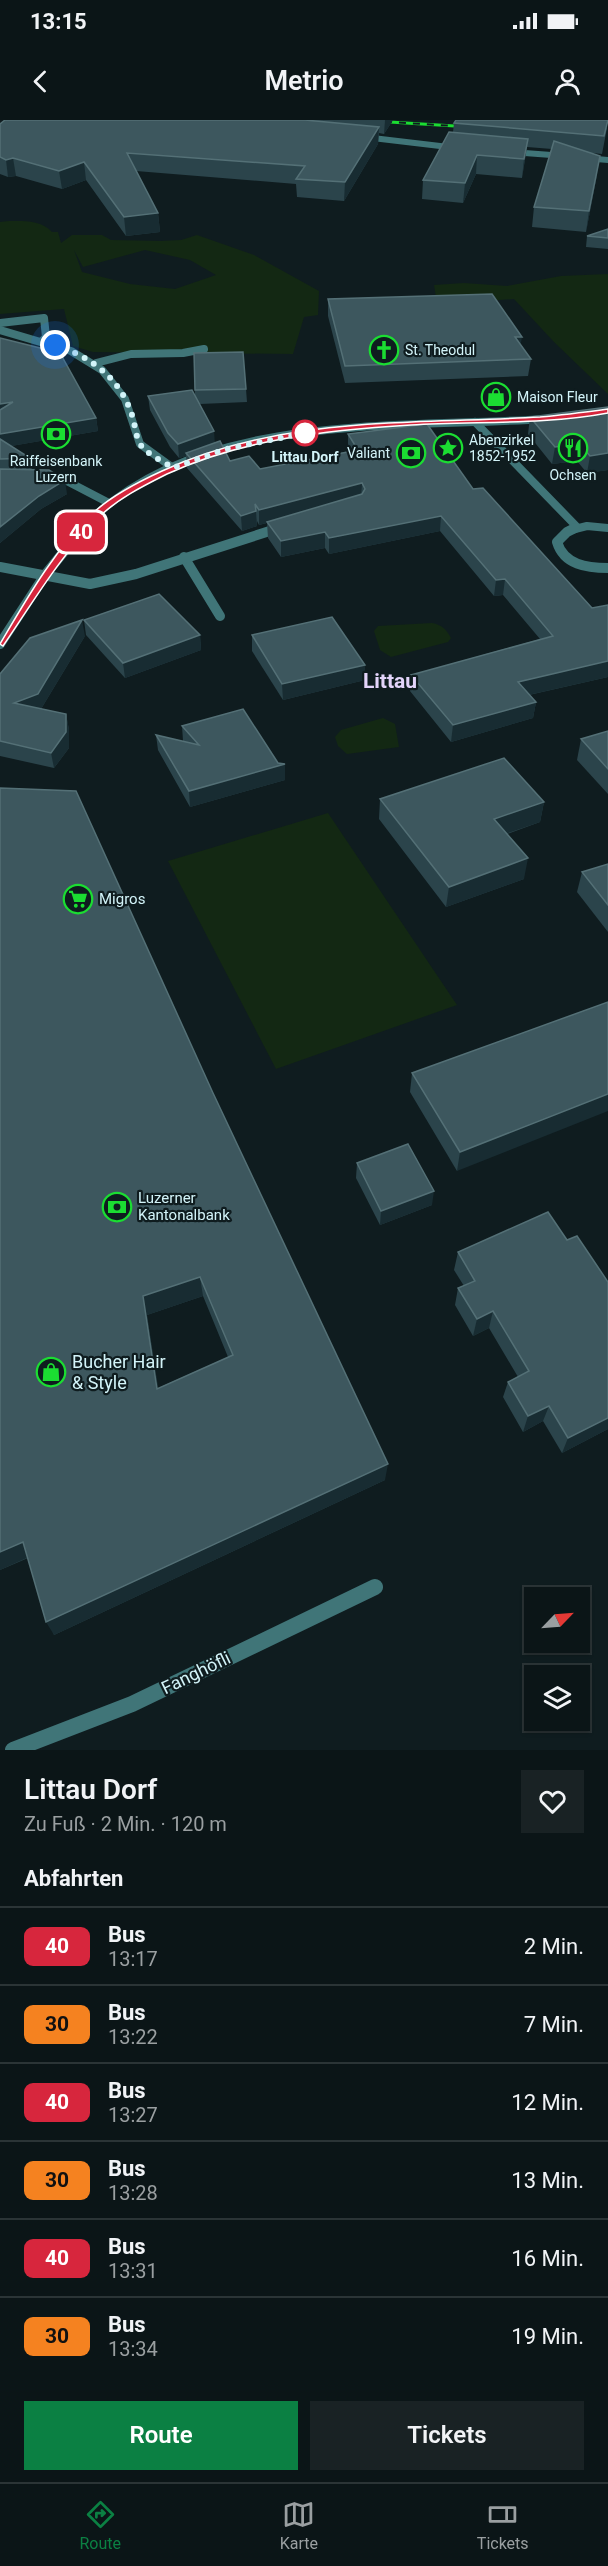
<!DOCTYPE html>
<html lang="de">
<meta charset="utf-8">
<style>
:root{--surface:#0b1517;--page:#192224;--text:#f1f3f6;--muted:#9a9fa1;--line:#2b3436;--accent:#0b8043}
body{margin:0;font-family:Roboto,sans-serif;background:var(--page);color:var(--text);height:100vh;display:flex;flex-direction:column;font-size:22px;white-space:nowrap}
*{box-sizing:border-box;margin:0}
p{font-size:20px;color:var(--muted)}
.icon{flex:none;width:33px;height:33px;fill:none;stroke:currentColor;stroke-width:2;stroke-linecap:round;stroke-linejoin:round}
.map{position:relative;height:1630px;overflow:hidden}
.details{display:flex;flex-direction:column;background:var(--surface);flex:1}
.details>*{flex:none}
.badge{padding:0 12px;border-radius:9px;font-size:21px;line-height:39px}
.needle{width:39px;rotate:65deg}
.buttons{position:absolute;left:524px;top:1467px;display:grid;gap:12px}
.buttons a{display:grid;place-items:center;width:66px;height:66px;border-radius:0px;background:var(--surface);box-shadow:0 2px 4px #0004,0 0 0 2px var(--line);font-size:30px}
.you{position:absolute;width:30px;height:30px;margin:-15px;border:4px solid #fff;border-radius:50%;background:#1a73e8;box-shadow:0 0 0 9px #1a73e833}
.map>.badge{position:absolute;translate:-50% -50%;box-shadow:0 0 0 3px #fff}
h2{padding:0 24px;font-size:22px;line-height:54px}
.round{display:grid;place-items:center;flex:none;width:63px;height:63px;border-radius:0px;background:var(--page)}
.head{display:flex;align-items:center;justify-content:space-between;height:102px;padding:0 24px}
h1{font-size:28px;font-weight:600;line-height:45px}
.cta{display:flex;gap:12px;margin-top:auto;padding:12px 24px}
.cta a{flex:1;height:69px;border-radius:0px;background:var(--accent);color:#fff;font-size:24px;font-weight:600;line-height:69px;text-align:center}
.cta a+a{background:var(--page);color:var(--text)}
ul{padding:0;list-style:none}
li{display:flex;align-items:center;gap:18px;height:78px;padding:0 24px;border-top:2px solid var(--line)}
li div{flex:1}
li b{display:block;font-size:22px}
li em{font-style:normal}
li .badge{min-width:66px;font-weight:700;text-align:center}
.status{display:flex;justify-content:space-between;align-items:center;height:42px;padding:0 30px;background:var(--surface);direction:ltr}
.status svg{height:16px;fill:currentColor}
header{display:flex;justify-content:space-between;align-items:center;height:78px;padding:0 24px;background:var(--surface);font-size:27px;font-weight:600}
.tabs{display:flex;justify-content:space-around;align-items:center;height:84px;border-top:2px solid var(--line);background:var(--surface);font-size:16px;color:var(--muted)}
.tabs a{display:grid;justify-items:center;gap:3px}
.tabs .active{color:var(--accent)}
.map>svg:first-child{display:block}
</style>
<div class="status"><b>13:15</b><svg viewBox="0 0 49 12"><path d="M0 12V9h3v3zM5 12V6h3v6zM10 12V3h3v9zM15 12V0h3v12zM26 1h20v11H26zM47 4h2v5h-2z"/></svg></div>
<header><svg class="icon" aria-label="back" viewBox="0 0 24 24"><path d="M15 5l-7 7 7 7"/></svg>Metrio<svg class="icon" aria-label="person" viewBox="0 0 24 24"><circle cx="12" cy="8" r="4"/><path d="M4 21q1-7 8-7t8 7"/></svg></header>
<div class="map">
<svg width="608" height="1630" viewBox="0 0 608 1630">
<rect width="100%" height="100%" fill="#0f1c1f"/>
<g fill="#132813" fill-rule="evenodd">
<path d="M9 101C25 101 41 100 52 112H58L61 123 72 115H102L111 120 161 121 181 120 197 115 254 135 319 171 318 195 304 197 293 234 93 232 73 226 64 189 0 194V102ZM74 130 83 147 145 130 190 140 216 155 175 169 130 164 82 152Z"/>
<path d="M608 154V274L554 222 514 179 437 184 434 165 464 163 507 166 561 156Z"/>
<path d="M432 503C442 505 446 509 451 518L448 522 391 537 380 530 374 511 378 506Z"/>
<path d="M383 598 395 604 399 627 347 634 338 626 335 617 341 610Z"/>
<path d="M328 693 457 885 276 949 168 741Z"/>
</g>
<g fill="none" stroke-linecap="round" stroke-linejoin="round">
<g stroke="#407578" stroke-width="8">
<path d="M0 203 44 198 46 217 42 221"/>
<path d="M96 243 131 234 183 233 204 229"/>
<path d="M274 410 283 407"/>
</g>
<g stroke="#407578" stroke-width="10">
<path d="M184 437 220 496"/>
<path d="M0 447 90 464 136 454 279 408"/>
</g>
<g stroke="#407578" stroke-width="6">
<path d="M364 17 457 28"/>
<path d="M511 32 565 36"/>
<path d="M585 38 608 40"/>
</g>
<g stroke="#407578" stroke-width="8">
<path d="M0 210 71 231 102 250 125 279 140 324 173 348"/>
<path d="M475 302 577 407"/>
<path d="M48 358H61L109 383"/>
<path d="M571 410 587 406 608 408"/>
</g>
<path stroke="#407578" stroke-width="10" d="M575 408 567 412 557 422C564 445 587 448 608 448"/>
<path stroke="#407578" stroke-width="16" d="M13 1630 132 1584 375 1467"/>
<path stroke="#407578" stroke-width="8" d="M81 410C191 290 397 309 544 299"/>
<path stroke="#407578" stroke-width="10" d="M0 524 45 455 83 408"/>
<g stroke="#1bdd32" stroke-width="3">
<path id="rail" d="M357 0 471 7"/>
</g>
<use href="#rail" stroke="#0f1c1f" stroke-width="2" stroke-dasharray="7" stroke-linecap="butt"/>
</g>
<g fill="#2b444b" fill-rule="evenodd">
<path d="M5 0H393L384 14 379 13 378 24 344 81 297 77 296 64 136 51 158 93 160 112 126 116 86 60 62 69 16 56 8 57 0 54V4Z"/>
<path d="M454 3 607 8 602 34 592 33 597 55 586 112 532 107 534 87 552 29 527 27 522 58 476 54 463 83 422 79 423 60 453 12Z"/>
<path d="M608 109V129L586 127 587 116Z"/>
<path d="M328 179 521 225 531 239 528 256 345 263 328 196Z"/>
<path d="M0 218 96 298 98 311 11 326 30 338 32 350 67 374 41 389 0 423Z"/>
<path d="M194 233 246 269 247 282 200 284 215 323 230 341 260 349 349 331 348 329V314L473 369 592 488 608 485V557L529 575 536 582 533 598 451 622 410 571 411 555 540 519 503 475 494 476 440 411 329 434 325 428 281 437 268 418 267 403 259 405 257 401V406L242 411 187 348 186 336 179 338 170 327 150 290 148 276 195 275Z"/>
<path d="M608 287V350L587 353 577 341 552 344 528 314 530 297Z"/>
<path d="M84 500 200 515 201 530 125 558 86 515Z"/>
<path d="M252 515 365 560 283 580 252 531Z"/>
<path d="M85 516 41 589 66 594 69 610V628L54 648 0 636V554Z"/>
<path d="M182 606 278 643 285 644V660L190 687 158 630 156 615 183 621Z"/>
<path d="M608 611V674L577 640 581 619Z"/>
<path d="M0 668 385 1360 54 1515 28 1438 0 1450ZM203 1176 228 1237 158 1268 147 1195Z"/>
<path d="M380 679 544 682 540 702 507 714 524 759 446 787 379 699Z"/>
<path d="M608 744V812L577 772 582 752Z"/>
<path d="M608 882 457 1051 410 972 412 953Z"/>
<path d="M357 1043 432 1085 380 1105 356 1058Z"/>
<path d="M458 1132 608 1309 562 1333 543 1301 523 1312 503 1277 508 1262 518 1257 489 1208 473 1216 455 1185 458 1168 464 1166 454 1150Z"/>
</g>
<g fill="#182c32">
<path d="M385 0H393L384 14Z"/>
<path d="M379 7 378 24 344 81 345 62Z"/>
<path d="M528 19 525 38 522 58 524 39Z"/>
<path d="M477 35 476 54 463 83 465 63Z"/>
<path d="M600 36 597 55 586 112 589 91Z"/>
<path d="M13 38 16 56 8 57 6 40Z"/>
<path d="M84 42 86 60 62 69 59 51Z"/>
<path d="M158 93 160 112 126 116 124 97Z"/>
<path d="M515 217H522L519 233Z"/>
<path d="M13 282 0 297V284Z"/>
<path d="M96 298 98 311 0 328V314Z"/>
<path d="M214 311 215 325 186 333V336L179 338 178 324Z"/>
<path d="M580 324 577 341 552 344 555 327Z"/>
<path d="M608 333V350L587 353 590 336Z"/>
<path d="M65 360 67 374 41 389 0 423V407L39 376Z"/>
<path d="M362 363 361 378 259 405V390Z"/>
<path d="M256 391 257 406 242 411 241 396Z"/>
<path d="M441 396 440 411 329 434V418Z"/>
<path d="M325 412V428L281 437V421Z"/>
<path d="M505 459 503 475 494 476 496 460Z"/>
<path d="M82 500 85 516 41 589 14 583Z"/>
<path d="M200 515 201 530 125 558 123 543Z"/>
<path d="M608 541V557L515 578 518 562Z"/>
<path d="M365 545V560L283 580 282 564Z"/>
<path d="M536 582 533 598 451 622 453 605Z"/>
<path d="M66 594 69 610V628L54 648 51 633Z"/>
<path d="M285 644V660L190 687 189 671Z"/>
<path d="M544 682 540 702 491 719 494 699Z"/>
<path d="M528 738 524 759 446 787 449 767Z"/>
<path d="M608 974V991L457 1051 460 1032Z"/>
<path d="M434 1071 432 1085 380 1105 381 1091Z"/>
<path d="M200 1157 203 1176 147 1195 161 1286 157 1269 143 1176Z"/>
<path d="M493 1191 489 1208 473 1216 477 1199Z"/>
<path d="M549 1286 543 1301 523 1312 528 1296Z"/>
<path d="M608 1298V1309L562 1333 568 1318Z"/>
<path d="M388 1344 385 1360 54 1515 46 1502Z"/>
<path d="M23 1422 31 1436 0 1450V1432Z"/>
</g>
<g fill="#3d575e" stroke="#547076" stroke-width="1.5" fill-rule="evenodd">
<path d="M5 0H305L379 7 345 62 296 59 305 46 127 33 158 93 124 97 84 42 59 51 13 38 6 40 0 37V4Z"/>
<path d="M456 0H608L604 16 454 3Z"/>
<path d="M449 12 528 19 524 39 477 35 465 63 423 60Z"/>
<path d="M554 21 600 36 589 91 534 87Z"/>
<path d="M608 109V118L587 116Z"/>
<path d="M492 174 522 217H515L531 239 345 246 328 179Z"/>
<path d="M0 218 60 233 96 298 0 314V290L13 282 0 284Z"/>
<path d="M243 232 246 269 195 270 194 233Z"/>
<path d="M192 270 214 311 178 324 168 313 148 276Z"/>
<path d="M608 287V333L590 336 580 324 555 327 530 297Z"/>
<path d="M427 304 473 369 483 368 592 488 608 485V541L518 562 536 582 453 605 411 555 553 516 505 459 496 460 441 396 329 418 325 412 281 421 267 402 362 374 365 369 362 363 259 390 255 384 256 391 241 396 186 333 220 321 230 341 249 336 260 349 358 330 348 314Z"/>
<path d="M0 319 30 338 0 339Z"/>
<path d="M0 349 49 350 65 360 39 376 0 407Z"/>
<path d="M159 474 200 515 123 543 84 500Z"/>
<path d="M332 497 365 545 282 564 252 515Z"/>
<path d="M82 500 38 574 14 583 66 594V612L51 633 0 621V554L30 518Z"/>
<path d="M243 589 278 643 285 644 189 671 156 615 199 625 182 606Z"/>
<path d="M608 611V649L581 619Z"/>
<path d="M504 638 544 682 494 699 528 738 449 767 380 679Z"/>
<path d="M0 668 76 671 213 973 388 1344 46 1502 23 1422 0 1432ZM200 1157 233 1235 157 1269 143 1176Z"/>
<path d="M608 744V785L582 752Z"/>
<path d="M608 882V974L460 1032 412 953Z"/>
<path d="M408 1024 434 1071 381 1091 357 1043Z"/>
<path d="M548 1092 567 1120 577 1116 608 1162V1298L568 1318 549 1286 528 1296 508 1262 529 1251 493 1191 477 1199 458 1168 475 1161 458 1132Z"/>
</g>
<path fill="#d7263d" stroke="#fff" stroke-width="1.5" d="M608 289V293C545 305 477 301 411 305 328 310 243 319 167 354 143 366 117 379 98 398 61 435 33 482 3 526L0 524C26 480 54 430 93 393 112 375 138 362 162 351 281 296 413 304 540 297 563 295 586 292 608 289Z"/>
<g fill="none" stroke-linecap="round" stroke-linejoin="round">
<path stroke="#d3f4f9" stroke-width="6" stroke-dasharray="0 10.8" d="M55 225C91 237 120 258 132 295 136 307 135 321 145 330 153 337 164 342 173 348L226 329 305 313"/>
</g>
<defs>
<g id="church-ring" transform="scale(1.5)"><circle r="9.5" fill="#0f1c1f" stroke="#1bdd32" stroke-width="1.5"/><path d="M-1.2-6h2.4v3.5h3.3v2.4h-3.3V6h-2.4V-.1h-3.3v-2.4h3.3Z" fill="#1bdd32"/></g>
<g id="shop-ring" transform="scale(1.5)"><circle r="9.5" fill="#0f1c1f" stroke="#1bdd32" stroke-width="1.5"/><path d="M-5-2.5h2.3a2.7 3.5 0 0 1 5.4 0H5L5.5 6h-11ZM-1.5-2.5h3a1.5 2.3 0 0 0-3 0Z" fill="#1bdd32"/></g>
<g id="bank-ring" transform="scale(1.5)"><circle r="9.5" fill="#0f1c1f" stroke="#1bdd32" stroke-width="1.5"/><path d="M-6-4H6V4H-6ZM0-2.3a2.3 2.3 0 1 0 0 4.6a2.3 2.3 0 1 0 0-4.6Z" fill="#1bdd32"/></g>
<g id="sight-ring" transform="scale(1.5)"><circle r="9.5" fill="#0f1c1f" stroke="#1bdd32" stroke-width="1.5"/><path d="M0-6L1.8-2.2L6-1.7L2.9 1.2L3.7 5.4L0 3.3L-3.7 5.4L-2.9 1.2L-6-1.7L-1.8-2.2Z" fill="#1bdd32"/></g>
<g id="restaurant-ring" transform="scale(1.5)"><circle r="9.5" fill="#0f1c1f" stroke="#1bdd32" stroke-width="1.5"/><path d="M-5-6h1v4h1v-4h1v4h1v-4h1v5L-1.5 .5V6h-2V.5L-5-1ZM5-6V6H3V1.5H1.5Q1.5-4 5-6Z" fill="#1bdd32"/></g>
<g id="supermarket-ring" transform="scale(1.5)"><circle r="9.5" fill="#0f1c1f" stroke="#1bdd32" stroke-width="1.5"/><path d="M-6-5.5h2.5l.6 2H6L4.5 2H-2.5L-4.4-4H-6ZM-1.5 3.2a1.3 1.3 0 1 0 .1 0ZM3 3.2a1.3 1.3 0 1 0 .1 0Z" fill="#1bdd32"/></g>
</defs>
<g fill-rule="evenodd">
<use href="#church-ring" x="384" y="230"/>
<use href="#shop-ring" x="496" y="277"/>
<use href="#bank-ring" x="56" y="314"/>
<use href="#sight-ring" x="448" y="328"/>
<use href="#restaurant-ring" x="573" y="328"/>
<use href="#bank-ring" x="411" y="333"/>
<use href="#supermarket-ring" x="78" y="779"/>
<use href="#bank-ring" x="117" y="1087"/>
<use href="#shop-ring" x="51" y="1252"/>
</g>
<circle fill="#fff" stroke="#d7263d" stroke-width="3" cx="305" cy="313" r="12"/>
<g text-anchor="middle" stroke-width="4.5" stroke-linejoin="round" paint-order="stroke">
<g font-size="14" fill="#d3f4f9" stroke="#0f1c1f" text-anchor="start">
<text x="405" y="235">St. Theodul</text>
<text x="517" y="282">Maison Fleur</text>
<text x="469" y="325">Abenzirkel<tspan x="469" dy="16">1852-1952</tspan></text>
<text x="390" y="338" text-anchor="end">Valiant</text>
<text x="56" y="346" text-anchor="middle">Raiffeisenbank<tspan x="56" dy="16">Luzern</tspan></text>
<text x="573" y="360" text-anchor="middle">Ochsen</text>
</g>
<g font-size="14" font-weight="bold" fill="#d3f4f9" stroke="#0f1c1f">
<text x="305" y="342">Littau Dorf</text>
</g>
<g font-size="15" fill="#d3f4f9" stroke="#0f1c1f" text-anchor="start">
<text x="99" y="784">Migros</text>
<text x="138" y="1083">Luzerner<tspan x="138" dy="17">Kantonalbank</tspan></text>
</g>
<g font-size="18" fill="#d3f4f9" stroke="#0f1c1f" text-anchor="start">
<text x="72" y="1248">Bucher Hair<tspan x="72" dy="21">&amp; Style</tspan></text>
</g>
<g font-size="18" fill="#d3f4f9" stroke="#0f1c1f">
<text transform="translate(196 1553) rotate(-26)" y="6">Fanghöfli</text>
</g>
<g font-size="21" font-weight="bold" fill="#e3d4fa" stroke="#0f1c1f">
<text x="390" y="568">Littau</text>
</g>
</g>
</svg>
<div class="buttons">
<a><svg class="needle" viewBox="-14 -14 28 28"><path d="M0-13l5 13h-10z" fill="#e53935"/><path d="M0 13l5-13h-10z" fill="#9a9fa1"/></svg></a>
<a><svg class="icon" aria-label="layers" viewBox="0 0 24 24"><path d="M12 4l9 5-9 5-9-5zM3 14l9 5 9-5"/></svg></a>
</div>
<div class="you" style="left:55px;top:225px"></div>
<b class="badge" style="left:81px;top:412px;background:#d7263d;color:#fff">40</b>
</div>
<section class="details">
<div class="head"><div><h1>Littau Dorf</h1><p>Zu Fuß · 2 Min. · 120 m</p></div><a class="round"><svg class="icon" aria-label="heart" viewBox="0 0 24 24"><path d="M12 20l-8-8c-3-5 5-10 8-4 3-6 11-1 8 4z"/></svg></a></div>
<h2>Abfahrten</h2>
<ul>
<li><span class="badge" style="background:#d7263d;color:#fff">40</span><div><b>Bus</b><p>13:17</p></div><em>2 Min.</em></li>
<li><span class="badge" style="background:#f58220;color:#111">30</span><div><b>Bus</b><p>13:22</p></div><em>7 Min.</em></li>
<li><span class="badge" style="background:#d7263d;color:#fff">40</span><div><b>Bus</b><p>13:27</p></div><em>12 Min.</em></li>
<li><span class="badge" style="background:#f58220;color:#111">30</span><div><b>Bus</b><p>13:28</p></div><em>13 Min.</em></li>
<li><span class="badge" style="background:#d7263d;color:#fff">40</span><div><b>Bus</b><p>13:31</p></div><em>16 Min.</em></li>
<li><span class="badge" style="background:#f58220;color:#111">30</span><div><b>Bus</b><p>13:34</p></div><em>19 Min.</em></li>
</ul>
<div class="cta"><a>Route</a><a>Tickets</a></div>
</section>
<nav class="tabs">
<a class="active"><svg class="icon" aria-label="directions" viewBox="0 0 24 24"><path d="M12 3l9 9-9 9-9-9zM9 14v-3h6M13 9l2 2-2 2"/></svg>Route</a>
<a><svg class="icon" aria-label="map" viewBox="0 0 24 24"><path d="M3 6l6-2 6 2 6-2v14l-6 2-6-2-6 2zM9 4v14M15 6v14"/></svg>Karte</a>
<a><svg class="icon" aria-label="tickets" viewBox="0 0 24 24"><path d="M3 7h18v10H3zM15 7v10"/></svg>Tickets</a>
</nav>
